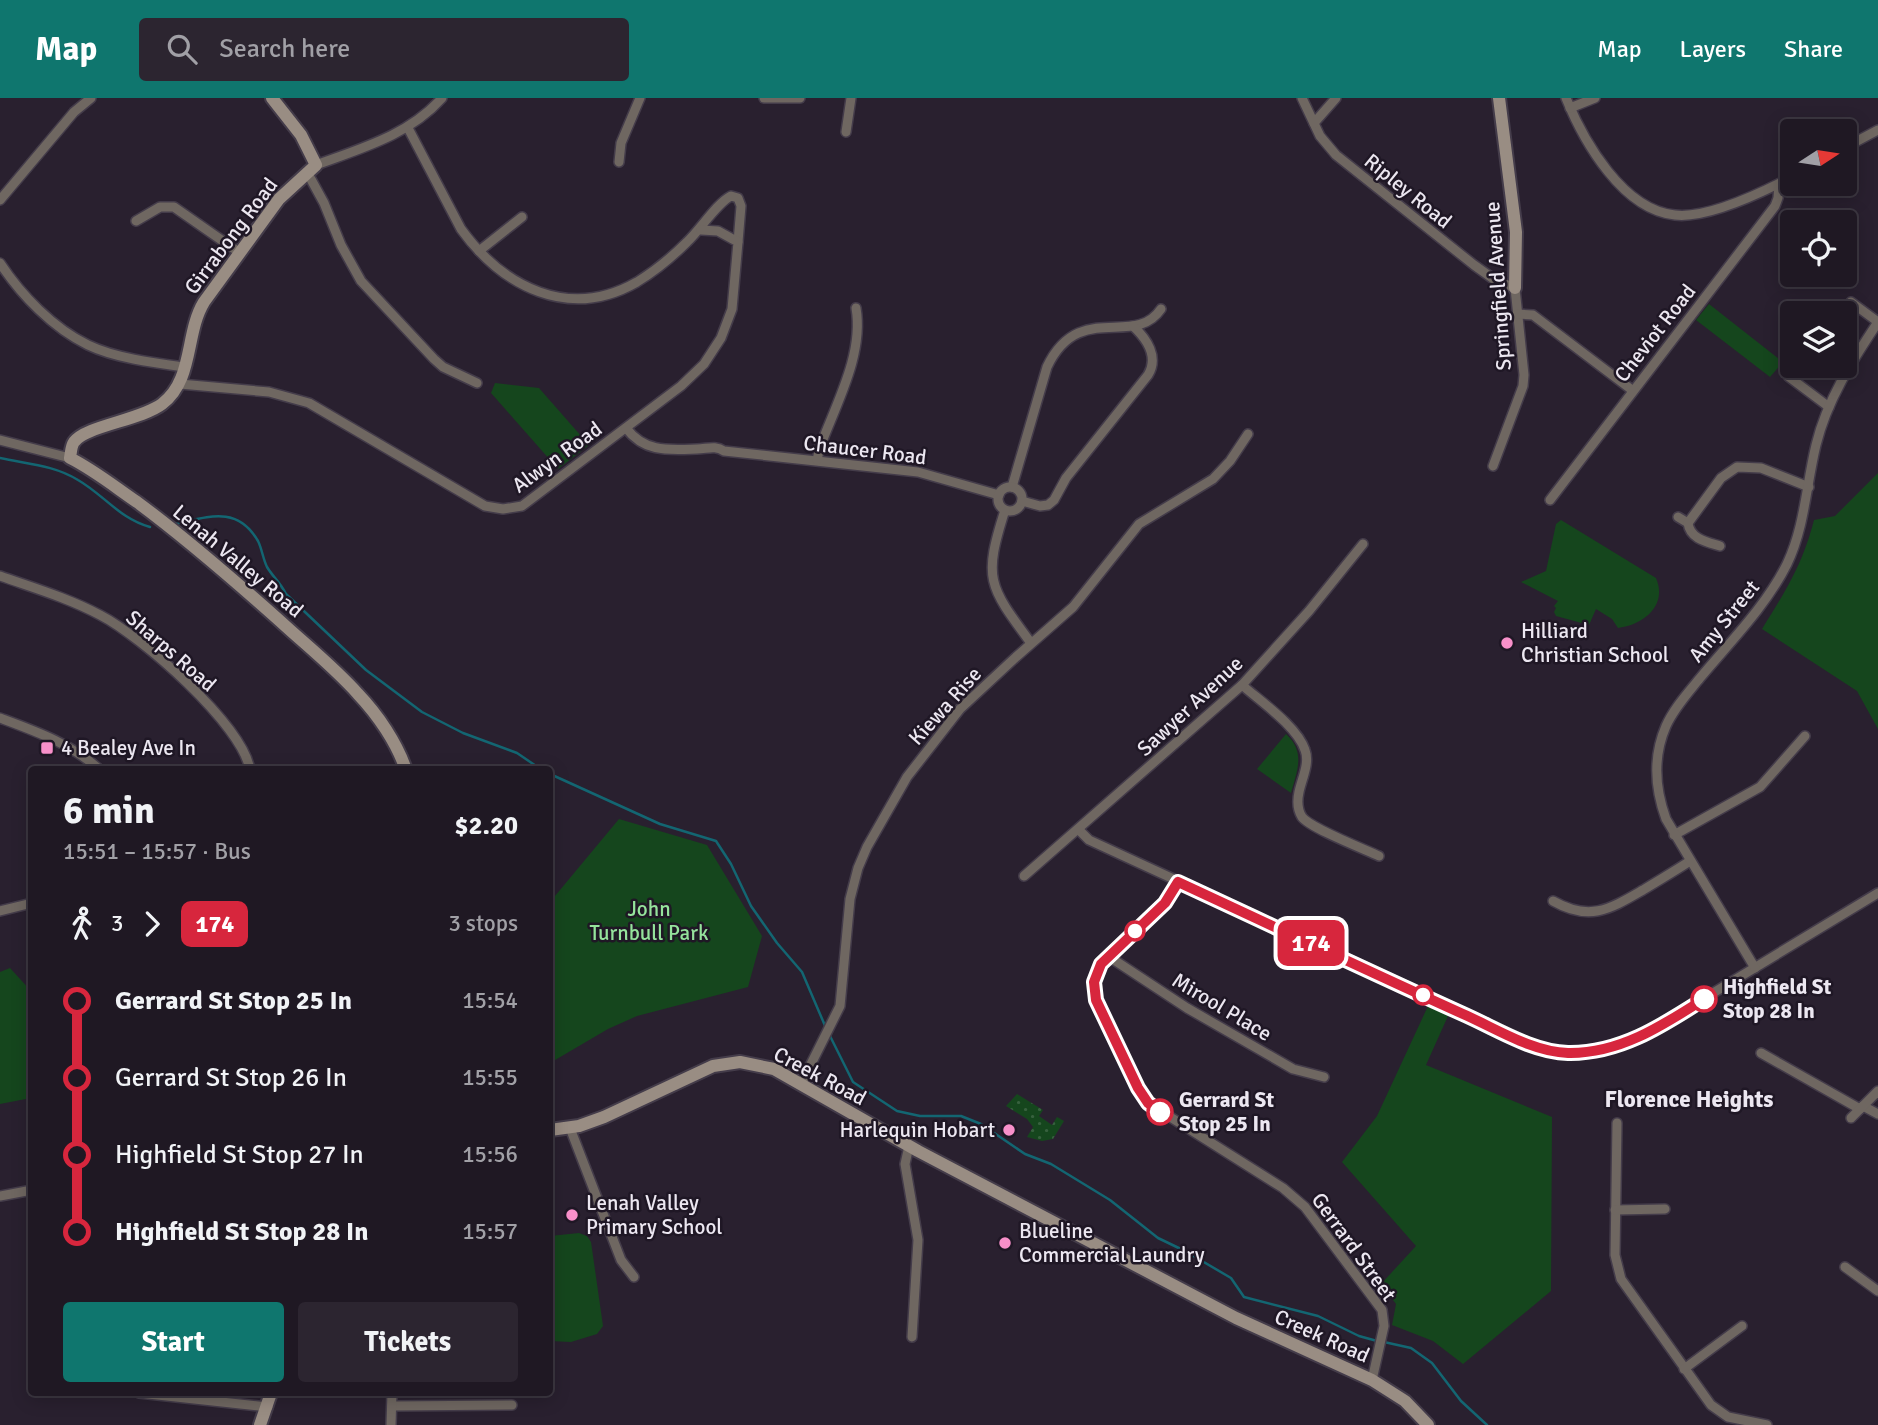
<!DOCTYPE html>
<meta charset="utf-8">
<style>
:root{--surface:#1f1823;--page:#2c2530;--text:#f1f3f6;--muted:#a1a0a6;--line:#3c3741;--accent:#0f766e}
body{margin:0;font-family:Signika,sans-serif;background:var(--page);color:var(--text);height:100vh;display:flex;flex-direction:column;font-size:26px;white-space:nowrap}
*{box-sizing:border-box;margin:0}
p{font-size:23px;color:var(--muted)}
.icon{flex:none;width:38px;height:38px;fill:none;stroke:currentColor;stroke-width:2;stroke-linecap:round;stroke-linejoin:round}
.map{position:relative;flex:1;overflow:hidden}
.drawer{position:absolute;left:28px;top:668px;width:525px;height:630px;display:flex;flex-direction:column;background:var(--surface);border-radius:7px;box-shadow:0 4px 18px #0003,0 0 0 2px var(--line)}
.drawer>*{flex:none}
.badge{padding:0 14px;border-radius:10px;font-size:24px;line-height:46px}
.needle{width:46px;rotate:78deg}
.controls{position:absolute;left:1780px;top:21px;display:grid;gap:14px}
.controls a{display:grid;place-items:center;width:77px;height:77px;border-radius:7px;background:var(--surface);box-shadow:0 4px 18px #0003,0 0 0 2px var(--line);font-size:35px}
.map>.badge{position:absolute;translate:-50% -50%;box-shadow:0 0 0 4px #fff}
.legs{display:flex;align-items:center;gap:10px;height:77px;padding:0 35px;font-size:23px}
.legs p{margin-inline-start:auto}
.headline{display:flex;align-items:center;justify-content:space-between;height:119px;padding:0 35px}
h1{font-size:38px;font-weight:700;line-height:52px}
.primary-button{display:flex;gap:14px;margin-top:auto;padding:14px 35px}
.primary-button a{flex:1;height:80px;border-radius:7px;background:var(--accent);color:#fff;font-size:28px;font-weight:700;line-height:80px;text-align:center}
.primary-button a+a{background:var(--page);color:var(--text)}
ul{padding:0 35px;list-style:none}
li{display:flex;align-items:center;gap:24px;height:77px;font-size:26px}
li i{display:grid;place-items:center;width:10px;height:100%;margin:0 9px;background:currentColor}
li i::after{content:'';width:18px;height:18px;margin:-9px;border:5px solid;border-radius:50%;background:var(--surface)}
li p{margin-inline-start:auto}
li:first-child i{background:linear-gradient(#0000 50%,currentColor 0)}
li:last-child i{background:linear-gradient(currentColor 50%,#0000 0)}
header{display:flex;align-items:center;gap:42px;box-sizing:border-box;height:98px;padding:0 35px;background:var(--accent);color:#fff}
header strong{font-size:33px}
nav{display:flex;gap:38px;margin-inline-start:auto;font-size:24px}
.search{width:490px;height:63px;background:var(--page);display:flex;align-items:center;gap:18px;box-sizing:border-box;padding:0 24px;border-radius:7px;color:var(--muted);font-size:26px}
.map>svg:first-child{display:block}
</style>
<header>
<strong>Map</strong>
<div class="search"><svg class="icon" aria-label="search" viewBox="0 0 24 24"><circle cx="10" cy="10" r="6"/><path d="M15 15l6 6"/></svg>Search here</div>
<nav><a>Map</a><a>Layers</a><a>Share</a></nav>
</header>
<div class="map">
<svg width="1878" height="1327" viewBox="0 0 1878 1327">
<defs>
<pattern id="grass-dots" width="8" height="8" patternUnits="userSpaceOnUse" patternTransform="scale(1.75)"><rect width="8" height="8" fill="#15461d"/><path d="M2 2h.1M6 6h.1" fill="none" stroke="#37613e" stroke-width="1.8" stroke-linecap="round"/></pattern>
</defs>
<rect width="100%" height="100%" fill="#29202f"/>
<path fill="url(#grass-dots)" d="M1017 996 1043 1012 1039 1018 1052 1027 1057 1019 1064 1023 1053 1041 1042 1043 1027 1039 1033 1029 1027 1021 1006 1008Z"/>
<g fill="#15461d">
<path d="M1709 206 1783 264 1770 279 1696 222Z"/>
<path d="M495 285 539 290 589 347 558 371 491 295Z"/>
<path d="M1878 375V631L1857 593 1762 531C1786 492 1802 468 1814 422L1835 418Z"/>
<path d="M1561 422 1656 480C1668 508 1643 527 1618 530L1612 521 1596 511 1589 527 1556 518 1554 514 1556 510 1554 508 1558 503 1521 484 1546 473 1556 426Z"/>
<path d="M1286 636C1306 654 1297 673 1291 695L1257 671Z"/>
<path d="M619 721 707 747 762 838 748 889 637 918 608 931 550 965V804Z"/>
<path d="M10 870 31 893V1000L0 1006V874Z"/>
<path d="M1428 908 1448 918 1426 967 1552 1019 1551 1193 1463 1266 1433 1243 1392 1227 1396 1206 1381 1186 1416 1148 1342 1064 1377 1018Z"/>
<path d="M579 1135 587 1138 591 1144 603 1228 597 1236 571 1244 550 1243V1138Z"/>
</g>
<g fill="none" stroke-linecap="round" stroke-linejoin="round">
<g stroke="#136672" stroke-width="2.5">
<path d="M0 360C27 366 54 367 78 382 104 397 120 421 150 429"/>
<path d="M175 426C208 419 237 407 258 443 262 451 263 461 267 469 273 479 280 484 286 496L366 572 422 614 463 635 517 655 542 672"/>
<path d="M550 676 660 726 716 743 731 766 751 808 777 845 802 874 826 930"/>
<path d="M829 936 853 984 897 1013 920 1018H961L981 1026 1025 1056 1051 1066 1110 1102 1158 1140 1185 1153 1231 1180 1244 1199 1318 1218 1359 1238 1377 1243"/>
<path d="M1384 1244 1411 1250 1432 1265 1461 1303 1487 1327"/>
</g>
<g stroke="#443c4a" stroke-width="12">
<g id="street">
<path d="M764 0H800"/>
<path d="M1302 0 1320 38 1336 57 1474 167 1495 182 1515 190 1524 277 1523 288 1493 368"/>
<path d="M1566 0C1584 44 1623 112 1675 117 1708 121 1763 94 1792 79"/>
<path d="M1570 10 1595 0"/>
<path d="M1314 25 1336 0"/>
<path d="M408 30 461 131C503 189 569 223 637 184 655 173 672 159 687 144 700 132 717 105 731 98L738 100 741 108 738 144"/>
<path d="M846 34 851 0"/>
<path d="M1844 50 1878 32"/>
<path d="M619 64 621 45 640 0"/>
<path d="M316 67C362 50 409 37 442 0"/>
<path d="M307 74 324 105 341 147 361 183 434 261 443 269 477 285"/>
<path d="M0 102 74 14 91 0"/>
<path d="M136 123 160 109H174L240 155"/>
<path d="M479 153 522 119"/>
<path d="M0 165C21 197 53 230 88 247 115 260 154 265 184 269"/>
<path d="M1851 204 1878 224"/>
<path d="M1517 216 1533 217 1632 292"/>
<path d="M1795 268 1789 279 1829 309"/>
<path d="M180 286 269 294 309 305 485 408 503 411 522 408 681 288 704 266 721 240 732 211 738 144 718 133 701 132"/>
<path d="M626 330C645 355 669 352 697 351 707 351 715 347 724 353L918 374 999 397"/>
<path d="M0 342 70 360"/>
<path d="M817 362 820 349C836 306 864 256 856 210"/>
<path d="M1012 389 1047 269C1079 201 1134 251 1161 211"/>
<circle cx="1010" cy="401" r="12"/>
<path d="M1550 402 1775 108 1778 100 1779 86"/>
<path d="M1022 403 1040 408 1048 407 1054 402 1066 380 1148 277C1159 259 1147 241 1133 228"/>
<path d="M1005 412C983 481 988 487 1031 545"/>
<path d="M1678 419 1688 425"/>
<path d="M1720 448C1707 444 1690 441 1688 425L1721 380 1737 369 1761 370 1809 389"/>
<path d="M0 478C34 490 68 500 100 517 141 538 243 627 250 672"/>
<path d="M1242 587C1260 603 1297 628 1305 652 1310 665 1302 680 1299 694 1297 703 1297 711 1302 719 1310 730 1364 751 1379 758"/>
<path d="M0 620C35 633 72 646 100 672"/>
<path d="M1079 732 1089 742 1536 948 1560 954H1585L1621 946 1647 935 1878 795"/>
<path d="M1674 737 1760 689 1805 638"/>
<path d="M1024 778 1242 587 1309 513 1363 446"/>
<path d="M1178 784 1165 805 1101 866 1094 884 1096 902 1138 990 1148 1005 1283 1090 1305 1109 1382 1212 1384 1228 1372 1282"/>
<path d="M1553 803C1590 824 1610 811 1643 792 1659 782 1675 773 1690 763"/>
<path d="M0 813 32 805"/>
<path d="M1108 858 1187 910 1293 971 1324 979"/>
<path d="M1755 870 1666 721C1655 691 1653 658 1666 628 1674 610 1688 595 1700 580 1730 544 1766 508 1787 466 1805 428 1806 388 1816 347 1827 302 1852 263 1878 224"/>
<path d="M1761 955 1860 1011"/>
<path d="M801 986 840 908 850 801 858 770 867 749 907 679 960 611 1016 559 1073 509 1139 426 1213 381 1230 363 1248 336"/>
<path d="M1863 1008 1878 1016"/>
<path d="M1851 1020 1878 993"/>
<path d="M1617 1025 1615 1157 1621 1181 1711 1307 1728 1319 1767 1327"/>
<path d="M570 1030 621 1162 634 1179"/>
<path d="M909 1048 905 1066 918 1142 912 1239"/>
<path d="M0 1098 32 1092"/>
<path d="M1615 1112 1665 1111"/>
<path d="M1845 1169 1878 1193"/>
<path d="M1684 1271 1742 1228"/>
<path d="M139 1295 268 1309"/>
<path d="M392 1308 512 1307"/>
<path d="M391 1327 392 1295"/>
</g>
</g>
<g stroke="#443c4a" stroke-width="16">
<g id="secondary">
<path d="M272 0 301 37 316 67 279 101 204 204C185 235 194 282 162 306 141 322 85 328 74 344 71 348 71 355 70 360 94 372 115 389 137 404 187 441 234 482 280 523 306 547 335 570 358 596 378 617 397 645 406 672"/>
<path d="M1499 0 1516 134 1515 190"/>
<path d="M550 1032 579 1028 604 1019 713 968 740 964 774 971 918 1053 1236 1220 1372 1282 1405 1303 1428 1327"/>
<path d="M260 1327 271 1295"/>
</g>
</g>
<use href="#street" stroke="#6f6761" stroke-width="9"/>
<use href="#secondary" stroke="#998d83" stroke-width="12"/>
</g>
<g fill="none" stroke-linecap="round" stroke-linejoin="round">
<g stroke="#fff" stroke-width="16">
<path id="line-1" d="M1160 1014 1148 1005 1138 990 1096 902 1094 884 1101 866 1165 805 1178 784C1273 828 1368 873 1463 916 1495 930 1532 954 1568 955 1619 956 1662 928 1704 901"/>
</g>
<use href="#line-1" stroke="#d7263d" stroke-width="10"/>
</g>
<g fill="#f890ca" stroke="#1f1725" stroke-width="2.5">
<circle cx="1507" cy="545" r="7"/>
<rect x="40" y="643" width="14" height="14" rx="3.5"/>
<circle cx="1009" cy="1032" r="7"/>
<circle cx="572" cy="1117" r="7"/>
<circle cx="1005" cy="1145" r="7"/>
</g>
<g fill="#fff" stroke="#d7263d" stroke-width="3.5">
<circle cx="1135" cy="833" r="9"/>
<circle cx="1423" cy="897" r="9"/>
<circle cx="1704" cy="901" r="12"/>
<circle cx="1160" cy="1014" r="12"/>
</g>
<g text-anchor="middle" stroke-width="5" stroke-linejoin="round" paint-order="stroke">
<g font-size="21" fill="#ece7f1" stroke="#1f1725">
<text transform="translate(1408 93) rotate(39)" y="7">Ripley Road</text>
<text transform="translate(231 138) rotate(-53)" y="7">Girrabong Road</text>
<text transform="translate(1498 188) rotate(-94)" y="7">Springfield Avenue</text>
<text transform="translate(1655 235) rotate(-52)" y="7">Cheviot Road</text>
<text transform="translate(865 352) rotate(7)" y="7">Chaucer Road</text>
<text transform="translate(557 359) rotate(-36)" y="7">Alwyn Road</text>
<text transform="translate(238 463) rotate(40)" y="7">Lenah Valley Road</text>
<text transform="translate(1724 523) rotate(-51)" y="7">Amy Street</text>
<text transform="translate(171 553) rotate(41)" y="7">Sharps Road</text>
<text transform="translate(945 608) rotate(-48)" y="7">Kiewa Rise</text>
<text transform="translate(1190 608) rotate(-43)" y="7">Sawyer Avenue</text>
<text transform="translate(1222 909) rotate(31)" y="7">Mirool Place</text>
<text transform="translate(820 978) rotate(28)" y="7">Creek Road</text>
<text transform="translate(1354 1149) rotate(54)" y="7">Gerrard Street</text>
<text transform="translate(1322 1238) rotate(24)" y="7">Creek Road</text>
</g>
<g font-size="21" fill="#ece7f1" stroke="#1f1725" text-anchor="start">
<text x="1521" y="540">Hilliard<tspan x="1521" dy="24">Christian School</tspan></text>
<text x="61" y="657">4 Bealey Ave In</text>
<text x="995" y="1039" text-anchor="end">Harlequin Hobart</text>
<text x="586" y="1112">Lenah Valley<tspan x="586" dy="24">Primary School</tspan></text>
<text x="1019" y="1140">Blueline<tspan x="1019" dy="24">Commercial Laundry</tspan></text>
</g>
<g font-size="21" fill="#95e39c" stroke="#1f1725">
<text x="649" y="818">John<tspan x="649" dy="24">Turnbull Park</tspan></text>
</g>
<g font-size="21" font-weight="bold" fill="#ece7f1" stroke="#1f1725" text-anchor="start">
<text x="1723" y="896">Highfield St<tspan x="1723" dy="24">Stop 28 In</tspan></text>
<text x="1179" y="1009">Gerrard St<tspan x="1179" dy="24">Stop 25 In</tspan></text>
</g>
<g font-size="23" font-weight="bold" fill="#ece7f1" stroke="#1f1725">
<text x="1689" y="1009">Florence Heights</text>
</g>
</g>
</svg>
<div class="controls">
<a><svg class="needle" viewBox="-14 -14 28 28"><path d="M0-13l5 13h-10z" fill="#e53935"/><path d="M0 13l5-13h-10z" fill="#a1a0a6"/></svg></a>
<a><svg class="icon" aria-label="locate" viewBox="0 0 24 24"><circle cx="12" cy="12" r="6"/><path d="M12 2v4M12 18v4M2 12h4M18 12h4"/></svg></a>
<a><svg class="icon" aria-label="layers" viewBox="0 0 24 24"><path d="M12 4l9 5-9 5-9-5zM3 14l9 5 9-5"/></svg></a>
</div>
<b class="badge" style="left:1311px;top:845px;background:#d7263d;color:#fff">174</b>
<section class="drawer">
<div class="headline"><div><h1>6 min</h1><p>15:51 – 15:57 · Bus</p></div><b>$2.20</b></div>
<div class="legs"><svg class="icon" aria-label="walk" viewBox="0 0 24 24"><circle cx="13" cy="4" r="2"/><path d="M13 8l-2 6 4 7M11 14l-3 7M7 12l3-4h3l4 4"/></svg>3<svg class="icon" aria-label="forward" viewBox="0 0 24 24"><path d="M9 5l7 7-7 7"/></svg><b class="badge" style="background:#d7263d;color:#fff">174</b><p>3 stops</p></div>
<ul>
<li><i style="color:#d7263d"></i><b>Gerrard St Stop 25 In</b><p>15:54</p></li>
<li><i style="color:#d7263d"></i><span>Gerrard St Stop 26 In</span><p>15:55</p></li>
<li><i style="color:#d7263d"></i><span>Highfield St Stop 27 In</span><p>15:56</p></li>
<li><i style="color:#d7263d"></i><b>Highfield St Stop 28 In</b><p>15:57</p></li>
</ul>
<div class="primary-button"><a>Start</a><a>Tickets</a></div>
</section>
</div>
